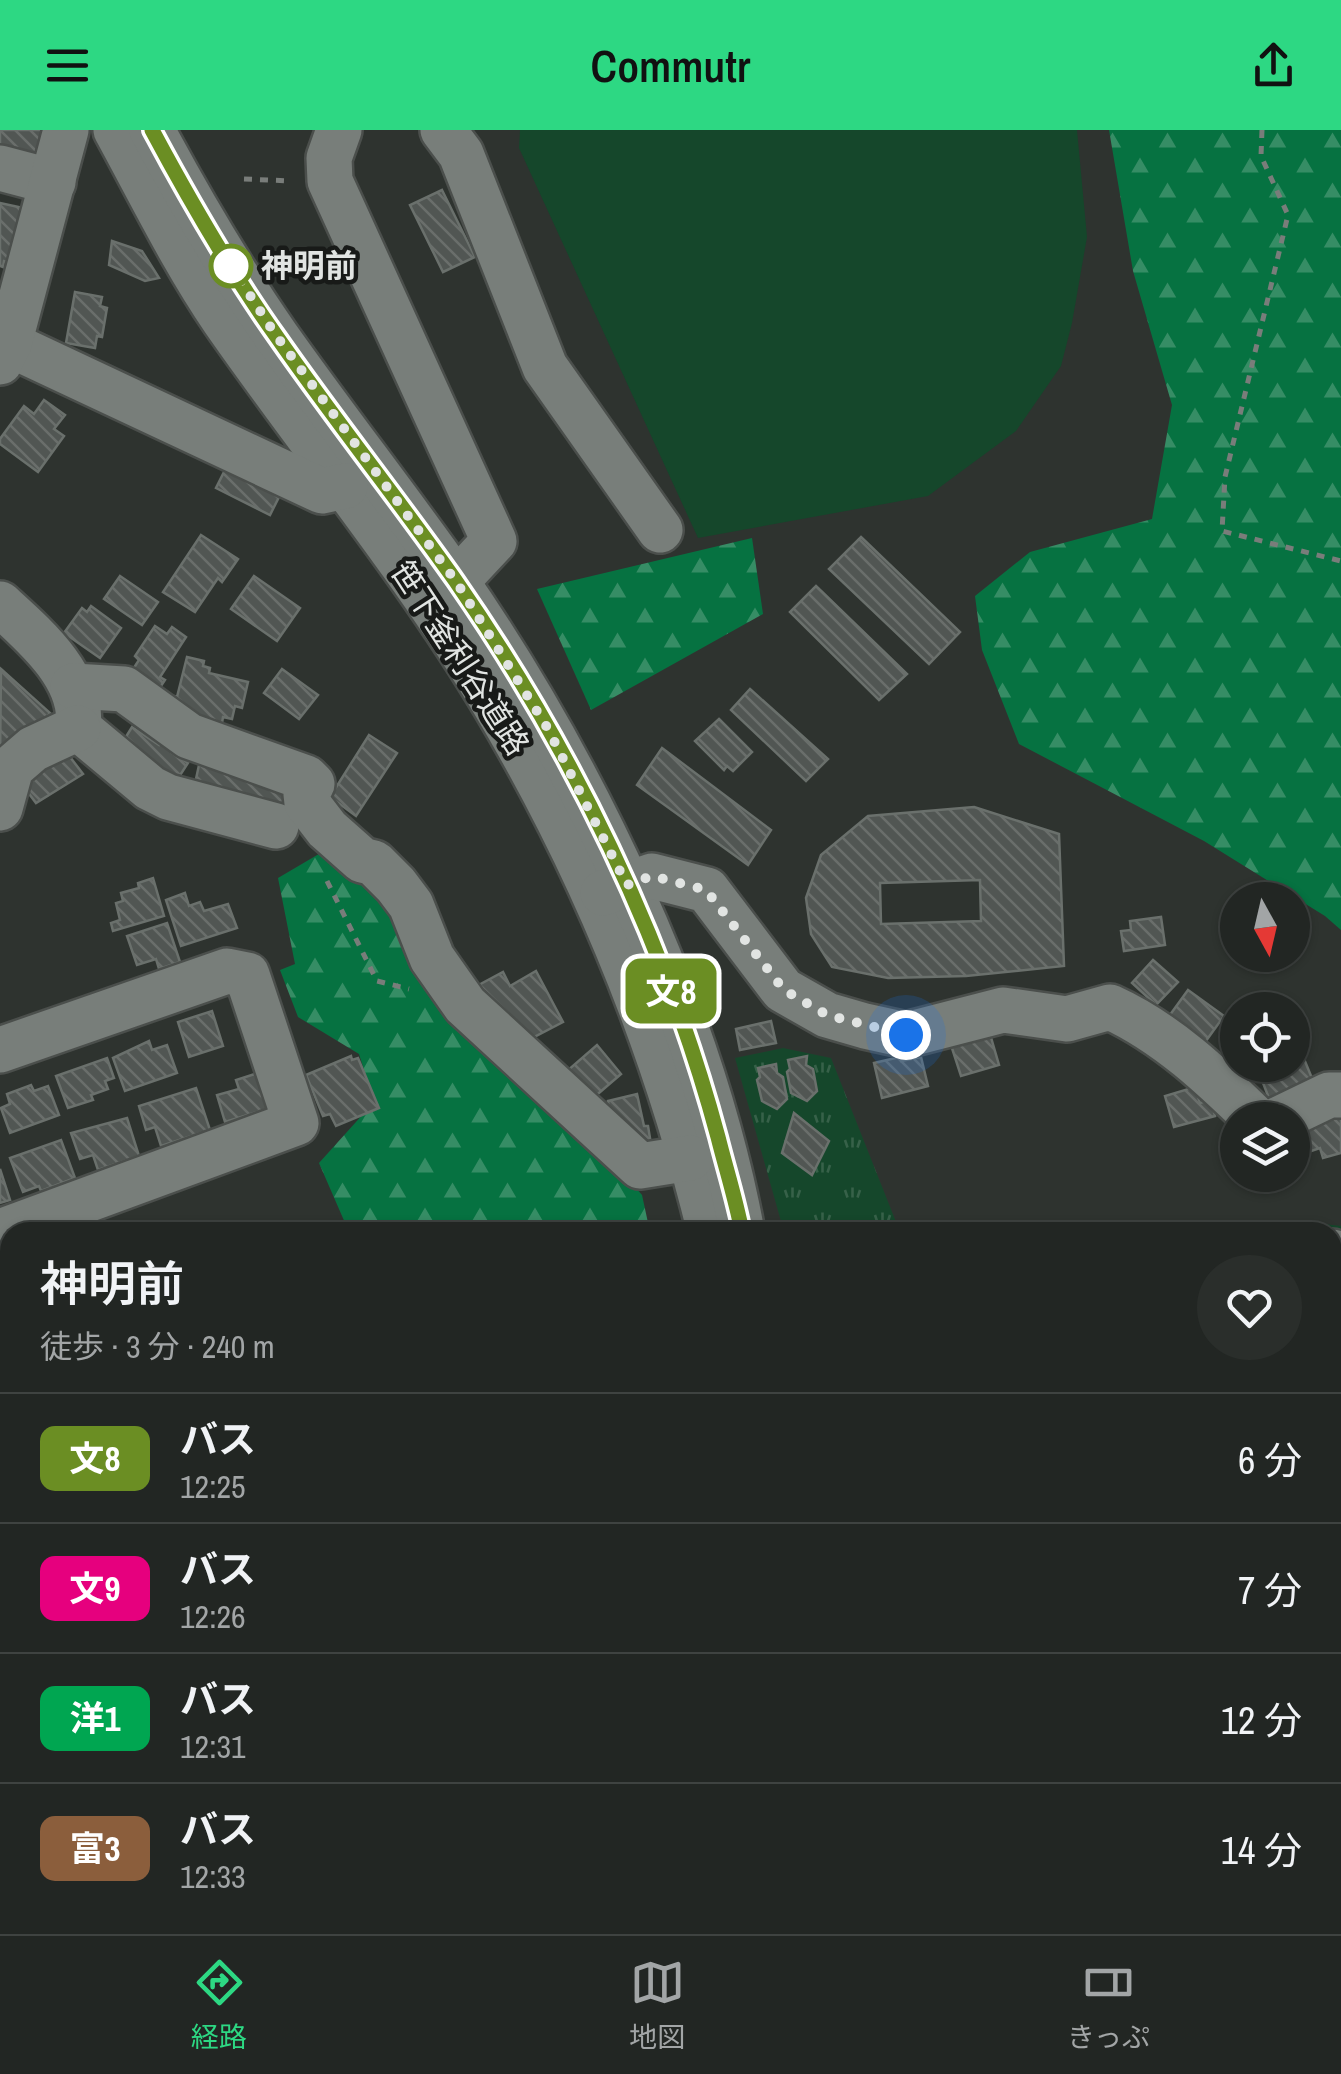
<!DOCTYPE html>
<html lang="ja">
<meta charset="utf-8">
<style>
:root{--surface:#222623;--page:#2a2e2b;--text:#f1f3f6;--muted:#a2a5a6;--line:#3f4341;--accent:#2dd883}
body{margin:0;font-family:"Archivo Narrow","Noto Sans JP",sans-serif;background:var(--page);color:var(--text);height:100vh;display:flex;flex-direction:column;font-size:38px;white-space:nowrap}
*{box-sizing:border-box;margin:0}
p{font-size:32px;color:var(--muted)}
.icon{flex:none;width:55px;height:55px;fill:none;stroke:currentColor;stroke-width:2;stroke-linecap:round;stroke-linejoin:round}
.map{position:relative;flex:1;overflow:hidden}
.sheet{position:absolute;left:0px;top:1092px;width:1342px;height:712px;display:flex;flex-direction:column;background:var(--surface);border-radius:30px 30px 0 0;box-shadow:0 2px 8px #0004,0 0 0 2px var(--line)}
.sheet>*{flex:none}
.badge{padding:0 20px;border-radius:15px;font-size:35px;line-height:65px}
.needle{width:65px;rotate:172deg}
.fabs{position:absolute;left:1220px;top:752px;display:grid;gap:20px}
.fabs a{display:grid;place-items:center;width:90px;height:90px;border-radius:50%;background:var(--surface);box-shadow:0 2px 8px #0004,0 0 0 2px var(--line);font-size:50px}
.you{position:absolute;width:50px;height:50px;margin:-25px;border:8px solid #fff;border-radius:50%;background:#1a73e8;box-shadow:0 0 0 15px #1a73e833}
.map>.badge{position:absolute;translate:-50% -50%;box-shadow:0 0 0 5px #fff}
.round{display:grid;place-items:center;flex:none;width:105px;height:105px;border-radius:52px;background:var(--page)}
.overview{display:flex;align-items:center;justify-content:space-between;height:170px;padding:0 40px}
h1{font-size:48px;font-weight:600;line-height:75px}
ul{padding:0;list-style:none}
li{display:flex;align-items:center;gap:30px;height:130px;padding:0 40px;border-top:2px solid var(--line)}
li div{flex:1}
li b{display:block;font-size:38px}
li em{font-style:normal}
li .badge{min-width:110px;font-weight:700;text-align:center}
header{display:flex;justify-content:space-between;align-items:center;height:130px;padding:0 40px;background:var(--accent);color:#111;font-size:45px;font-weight:600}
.menu{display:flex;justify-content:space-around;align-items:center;height:140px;border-top:2px solid var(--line);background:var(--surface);font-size:28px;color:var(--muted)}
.menu a{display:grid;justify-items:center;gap:5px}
.menu .selected{color:var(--accent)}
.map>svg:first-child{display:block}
</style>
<header><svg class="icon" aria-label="menu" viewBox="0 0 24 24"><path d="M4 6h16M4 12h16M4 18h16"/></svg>Commutr<svg class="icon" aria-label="share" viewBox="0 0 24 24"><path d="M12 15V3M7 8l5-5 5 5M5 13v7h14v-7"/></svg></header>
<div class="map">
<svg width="1341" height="1804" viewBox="0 0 1341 1804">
<defs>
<pattern id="forest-firs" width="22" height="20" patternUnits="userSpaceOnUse" patternTransform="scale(2.5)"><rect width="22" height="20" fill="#067241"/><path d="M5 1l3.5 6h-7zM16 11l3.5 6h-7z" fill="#368d65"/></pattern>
<pattern id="park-tufts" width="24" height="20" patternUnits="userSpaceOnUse" patternTransform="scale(2.5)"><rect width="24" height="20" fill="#15472b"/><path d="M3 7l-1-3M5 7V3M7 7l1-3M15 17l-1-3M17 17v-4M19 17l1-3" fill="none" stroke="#376149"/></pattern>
<pattern id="water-rules" width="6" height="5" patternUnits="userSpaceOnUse" patternTransform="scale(2.5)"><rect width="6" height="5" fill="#0c2818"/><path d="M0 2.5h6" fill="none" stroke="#2f4739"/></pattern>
<pattern id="building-back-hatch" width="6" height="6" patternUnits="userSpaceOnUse" patternTransform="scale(2.5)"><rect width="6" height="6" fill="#515653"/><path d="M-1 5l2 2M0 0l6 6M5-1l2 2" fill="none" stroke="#6a6e6b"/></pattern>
</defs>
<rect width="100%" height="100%" fill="#2e332f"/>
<g fill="url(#forest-firs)">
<path d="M1109 0H1341V800L1325 786 1204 711 1019 614 982 520 975 466 1030 422 1152 389 1172 275 1133 141Z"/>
<path d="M752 408 763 484 591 580 537 459Z"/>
<path d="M341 711 402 789 642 1065 650 1102H349L319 1033 374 972 359 924 298 887 280 840 295 834 278 748Z"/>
<path d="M558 1795H702L701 1804H558Z"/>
</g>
<g fill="url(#park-tufts)">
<path d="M783 918 831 928 900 1102H784L735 928Z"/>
<path d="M1300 1091 1341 1096V1804H901L898 1795H1332V1102H1136Z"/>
</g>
<path fill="#15472b" d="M520 0H1077L1087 107 1072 193 1061 236 1016 301 928 366 698 408 519 18Z"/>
<path fill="url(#water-rules)" d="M1341 1414V1500L1333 1502V1416Z"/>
<g fill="url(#building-back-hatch)" stroke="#6a706c" stroke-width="2.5" fill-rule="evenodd">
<path d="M0 0H42L35 28 0 22Z"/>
<path d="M442 60 475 127 443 142 410 75Z"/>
<path d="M0 73 23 78 14 134 4 131 3 137 0 136Z"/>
<path d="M112 111 142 121 159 148 145 151 109 135Z"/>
<path d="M75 162 102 167 100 176 107 178 102 207 97 206 95 218 66 213Z"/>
<path d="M44 270 65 285 54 299 64 306 38 342 0 314V309L24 276 34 284Z"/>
<path d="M228 334 282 361 270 385 216 358Z"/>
<path d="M201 405 238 429 222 452 218 448 195 482 163 462Z"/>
<path d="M861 407 960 502 929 534 829 439Z"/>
<path d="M120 446 158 472 142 495 104 469Z"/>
<path d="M254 446 300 478 277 511 231 479Z"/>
<path d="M816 456 907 544 879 570 790 482Z"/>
<path d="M91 476 121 498 100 528 64 503 82 478 87 482Z"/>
<path d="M155 496 167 504 172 497 186 507 160 547 165 550 157 562 130 544 139 530 135 526Z"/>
<path d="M187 527 204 531 203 536 210 538 209 543 248 552 242 578 235 576 232 589 223 587 222 593 164 580 168 564 177 567Z"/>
<path d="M1 539 50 583 3 634 0 631Z"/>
<path d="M282 539 318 565 299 589 264 563Z"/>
<path d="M750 559 828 629 806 651 731 580Z"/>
<path d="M719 589 752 622 733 641 727 636 724 640 695 611Z"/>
<path d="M132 597 159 615 163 608 176 616 172 623 188 633 175 653 119 618Z"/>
<path d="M369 605 397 623 356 686 330 667Z"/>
<path d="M662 618 771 700 748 735 637 655Z"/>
<path d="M67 623 83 644 36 673 24 657 34 650 28 642Z"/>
<path d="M199 635 272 651 286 660 281 682 193 663Z"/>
<path d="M974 677 1059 704 1064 836 966 846 888 848 832 837 811 804 806 768 821 725 868 686ZM980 750 981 791 881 794 880 753Z"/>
<path d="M153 748 164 786 113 801 111 793 120 790 116 773 123 771 121 763 139 758 138 753Z"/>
<path d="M185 763 189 776 200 772 204 781 228 774 237 798 181 816 166 770Z"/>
<path d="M1161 787 1165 815 1124 821 1121 801 1131 800 1130 791Z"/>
<path d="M167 793 180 832 159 839 156 829 137 835 127 806Z"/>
<path d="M1153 830 1178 852 1156 875 1132 853Z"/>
<path d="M536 841 563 892 534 907 488 885 475 857 503 842 510 856Z"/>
<path d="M1188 860 1224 886 1203 915 1167 889Z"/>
<path d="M212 881 223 916 189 927 178 892Z"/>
<path d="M771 891 776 913 740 920 736 899Z"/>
<path d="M1238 901V935H1259L1244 955 1223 939 1236 922 1227 916Z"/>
<path d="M990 904 999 935 961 946 951 915Z"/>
<path d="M149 911 152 920 167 915 177 943 125 961 113 928Z"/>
<path d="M597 915 621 944 592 969 567 941Z"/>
<path d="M1302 924 1316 958 1272 976 1258 940 1272 935H1292V927Z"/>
<path d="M351 926 352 930 358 928 379 978 336 996 330 984 323 986 306 945Z"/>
<path d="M807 926 806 935 813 939 817 961 807 971 791 963 787 942 790 939 788 930Z"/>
<path d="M900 927 901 931 921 927 928 956 882 968 874 933Z"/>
<path d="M107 928 114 948 105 951 108 959 91 965 93 970 68 978 56 946Z"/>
<path d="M776 934 777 943 783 947 787 969 777 979 762 971 757 950 760 947 758 938Z"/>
<path d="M261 942 273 977 225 992 217 965 239 959 236 950Z"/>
<path d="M31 955 34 961 48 956 59 985 10 1003 1 978 10 974 7 964Z"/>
<path d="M1195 957 1200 973 1211 970 1215 986 1174 997 1165 966Z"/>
<path d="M196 958 210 1000 161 1016 155 997 146 1000 139 976Z"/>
<path d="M637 964 644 996H648L651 1014 620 1003 611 996 608 971Z"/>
<path d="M794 983 829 1011 812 1045 782 1023Z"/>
<path d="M1341 983V1023L1323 1028 1320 1018 1296 1026 1292 1005Z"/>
<path d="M127 988 139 1026 98 1040 93 1025 80 1029 71 1003Z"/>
<path d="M61 1010 75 1048 41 1061 39 1056 23 1062 10 1028Z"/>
<path d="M0 1039 10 1070 0 1073Z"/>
<path d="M1341 1146V1361L1332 1362V1147Z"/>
<path d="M10 1244V1345L0 1361V1259Z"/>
<path d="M10 1489V1617L0 1611V1504Z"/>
</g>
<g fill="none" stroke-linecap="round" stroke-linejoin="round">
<g stroke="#4b4f4c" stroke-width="50">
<g id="minor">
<path d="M116 0C151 64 183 130 224 190 313 318 414 439 494 573 592 737 665 917 710 1102"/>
<path d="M152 0C190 71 231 141 277 207 335 289 397 368 455 450 583 635 701 881 742 1102"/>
<path d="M339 0 329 28 330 51 494 411 437 472"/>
<path d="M443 0 461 24 545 237 660 400"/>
<path d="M0 38 53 52"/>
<path d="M9 214 322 361 345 356"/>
<path d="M0 232 9 214 66 0"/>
<path d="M0 474C34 505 85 548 78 598L150 658 168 667 276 696"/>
<path d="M73 556 124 559 189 606 306 648 312 654 306 664 307 673 327 699 362 730 374 733 396 755 411 775 432 828 465 875 640 1036 690 1028"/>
<path d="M0 678 11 638 33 619 78 598"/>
<path d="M603 763 652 746 707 760 783 860 827 885 865 896 906 905 1003 880 1067 889 1110 877C1167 903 1213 947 1257 990"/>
<path d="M0 920 227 841 247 845 296 993 0 1102"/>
<path d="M1277 990 1329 965H1341"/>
<path d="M1332 1122 1341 1124"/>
<path d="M1332 1525 1341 1524"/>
<path d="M821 1795 823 1804"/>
<path d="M854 1795 857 1804"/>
<path d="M708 1804 710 1795"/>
</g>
</g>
<g stroke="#797d7a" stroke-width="5" stroke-dasharray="8 8" stroke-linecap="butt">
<path d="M1262 0 1261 26 1288 85 1225 347 1222 401 1341 431"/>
<path d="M244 49 291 51"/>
<path d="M327 751 377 851 409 859"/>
<path d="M1290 1795 1296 1804"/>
</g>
<use href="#minor" stroke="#787e7a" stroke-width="45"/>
</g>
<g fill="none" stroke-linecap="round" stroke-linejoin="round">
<g stroke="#fff" stroke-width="22">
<path id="line" d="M152 0C190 71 230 141 277 207 334 289 397 368 455 450 572 618 665 810 718 1007 726 1039 736 1070 742 1102"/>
</g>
<use href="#line" stroke="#6b8e23" stroke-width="15"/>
<path stroke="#e1e4e2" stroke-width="10" stroke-dasharray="0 18" d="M231 136 275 204 457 453 548 599 627 755 652 746 706 760 784 860 827 885 906 905"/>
</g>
<circle fill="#fff" stroke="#6b8e23" stroke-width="5" cx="231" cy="136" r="20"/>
<g text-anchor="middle" stroke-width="9" stroke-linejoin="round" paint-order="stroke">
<g font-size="32" font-weight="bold" fill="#e1e4e2" stroke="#181a18" text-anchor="start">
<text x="261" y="147">神明前</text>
</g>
<g font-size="32" fill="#e1e4e2" stroke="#181a18">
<text transform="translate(460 528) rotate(57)" y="11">笹下釜利谷道路</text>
</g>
</g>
</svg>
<div class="fabs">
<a><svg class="needle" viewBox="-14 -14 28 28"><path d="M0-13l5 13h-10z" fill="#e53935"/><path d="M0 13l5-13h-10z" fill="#a2a5a6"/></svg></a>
<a><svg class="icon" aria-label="locate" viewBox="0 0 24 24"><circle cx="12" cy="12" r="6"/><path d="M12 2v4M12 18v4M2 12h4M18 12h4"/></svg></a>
<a><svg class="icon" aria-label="layers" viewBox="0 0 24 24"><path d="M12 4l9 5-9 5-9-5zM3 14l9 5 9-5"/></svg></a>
</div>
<div class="you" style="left:906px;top:905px"></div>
<b class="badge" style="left:671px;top:861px;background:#6b8e23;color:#fff">文8</b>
<section class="sheet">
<div class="overview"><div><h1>神明前</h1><p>徒歩 · 3 分 · 240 m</p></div><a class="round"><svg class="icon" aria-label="heart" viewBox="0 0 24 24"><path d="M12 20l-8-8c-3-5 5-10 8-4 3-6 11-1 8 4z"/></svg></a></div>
<ul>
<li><span class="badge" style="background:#6b8e23;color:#fff">文8</span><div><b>バス</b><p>12:25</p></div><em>6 分</em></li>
<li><span class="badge" style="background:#e6007e;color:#fff">文9</span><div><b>バス</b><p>12:26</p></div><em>7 分</em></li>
<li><span class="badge" style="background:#00a651;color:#fff">洋1</span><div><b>バス</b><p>12:31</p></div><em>12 分</em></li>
<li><span class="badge" style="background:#8b5e3c;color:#fff">富3</span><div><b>バス</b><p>12:33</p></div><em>14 分</em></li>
</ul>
</section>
</div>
<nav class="menu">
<a class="selected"><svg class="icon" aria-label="directions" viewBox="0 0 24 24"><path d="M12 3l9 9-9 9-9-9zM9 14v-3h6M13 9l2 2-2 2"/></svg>経路</a>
<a><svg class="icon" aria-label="map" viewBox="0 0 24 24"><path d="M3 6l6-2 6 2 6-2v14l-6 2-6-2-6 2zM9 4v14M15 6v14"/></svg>地図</a>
<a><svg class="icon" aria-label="tickets" viewBox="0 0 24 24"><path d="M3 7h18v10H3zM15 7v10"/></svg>きっぷ</a>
</nav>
